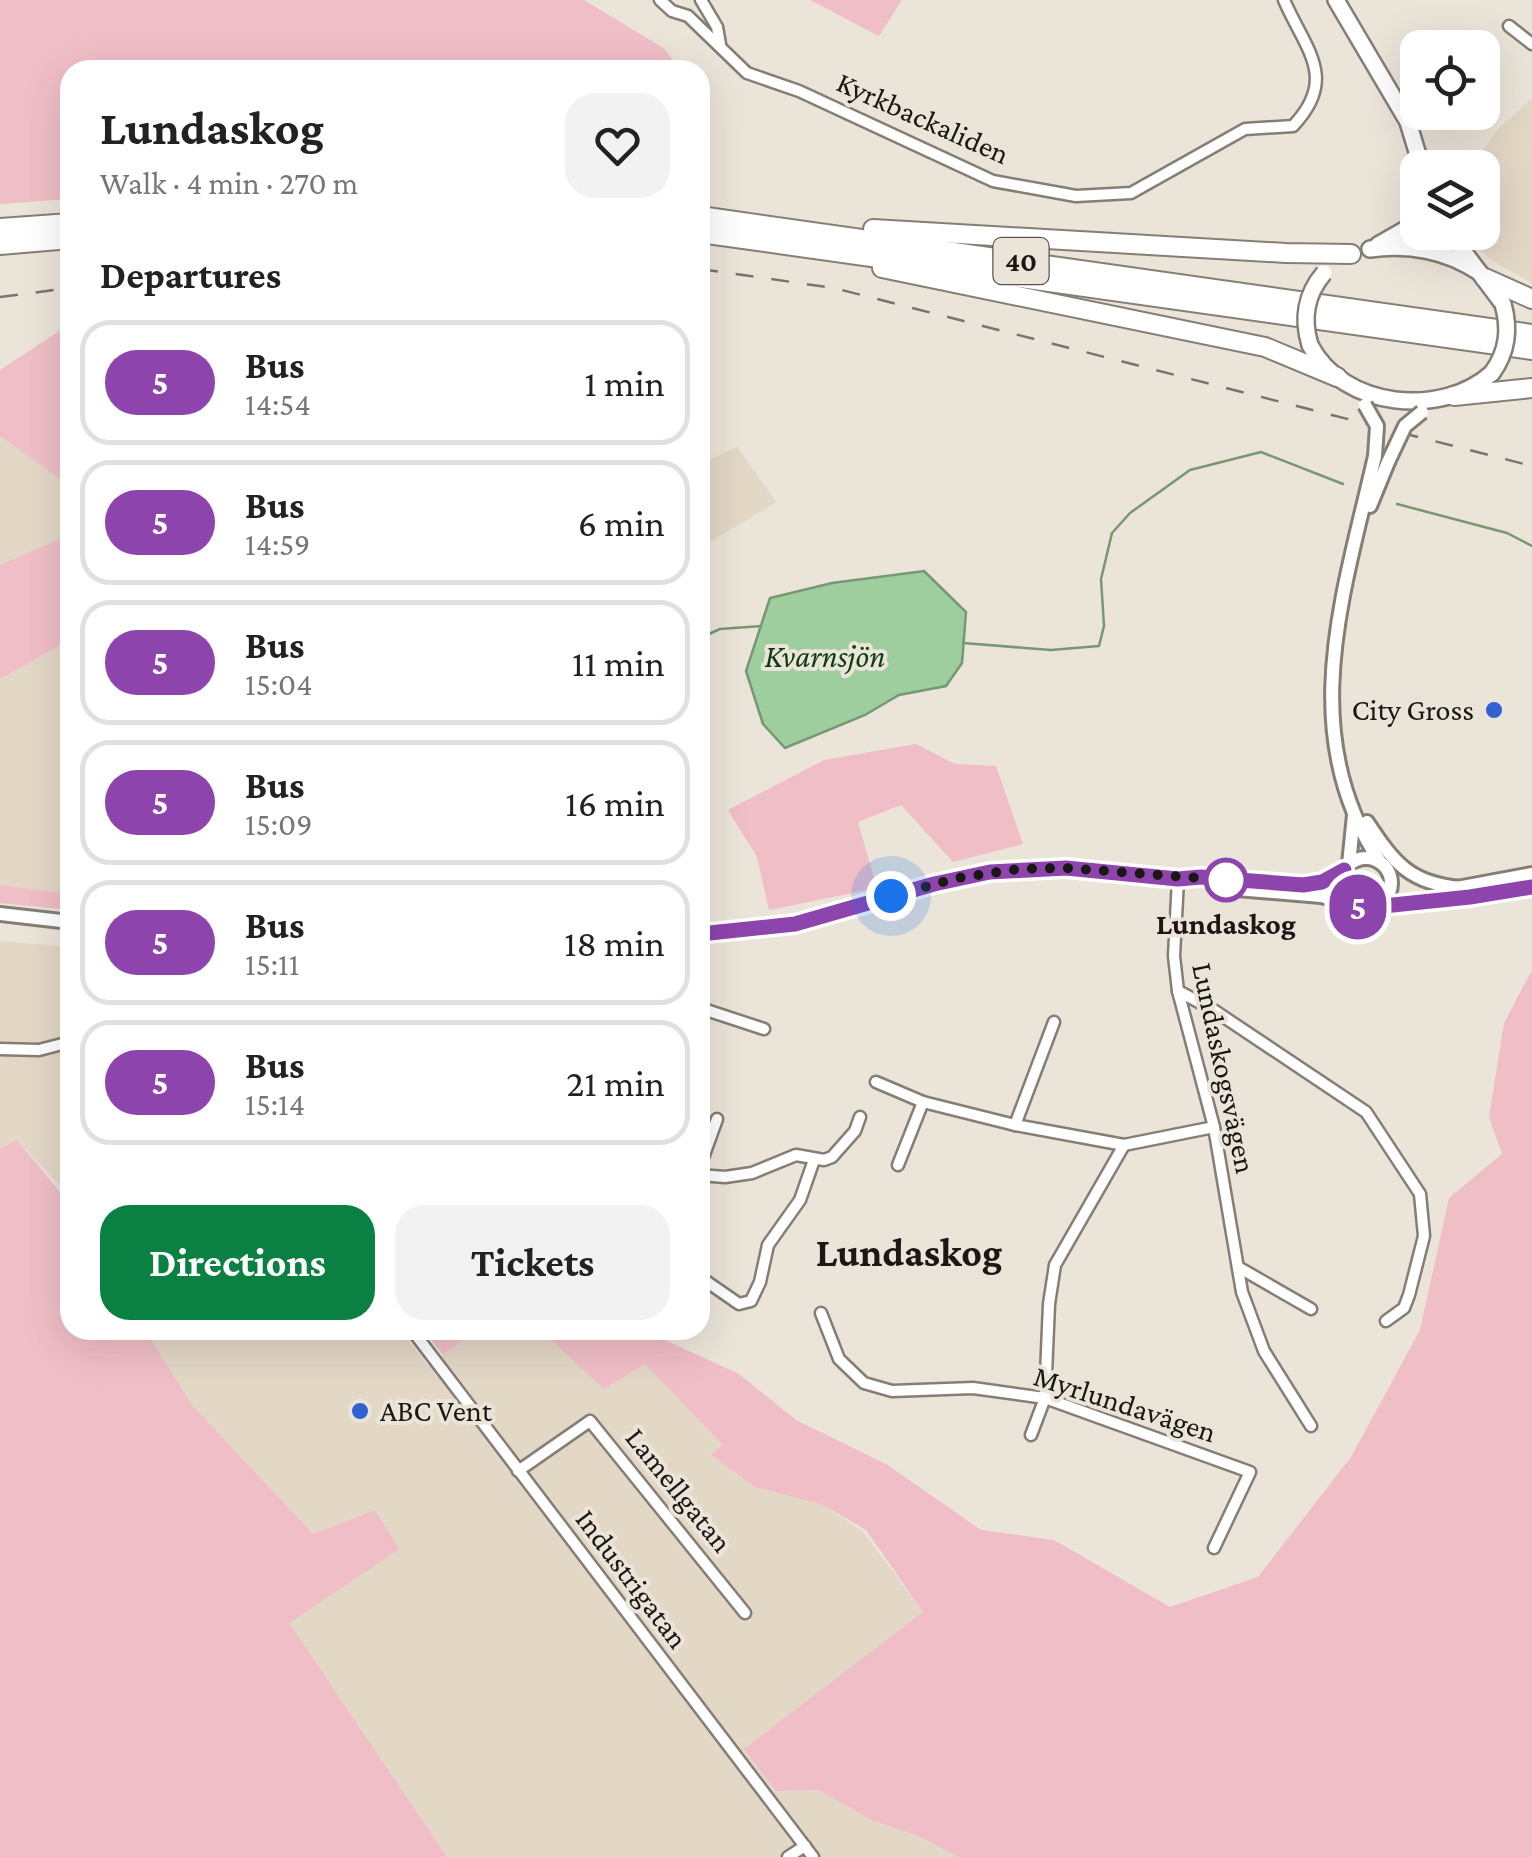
<!DOCTYPE html>
<meta charset="utf-8">
<style>
:root{--surface:#fff;--page:#f2f2f2;--text:#222;--muted:#767676;--line:#e0e0e0;--accent:#0b8043}
body{margin:0;font-family:"Crimson Pro",serif;background:var(--page);color:var(--text);height:100vh;display:flex;flex-direction:column;font-size:38px;white-space:nowrap}
*{box-sizing:border-box;margin:0}
p{font-size:32px;color:var(--muted)}
.icon{flex:none;width:55px;height:55px;fill:none;stroke:currentColor;stroke-width:2;stroke-linecap:round;stroke-linejoin:round}
.map{position:relative;flex:1;overflow:hidden}
.drawer{position:absolute;left:60px;top:60px;width:650px;height:1280px;display:flex;flex-direction:column;background:var(--surface);border-radius:30px;box-shadow:0 10px 40px #0002}
.drawer>*{flex:none}
.badge{padding:0 20px;border-radius:32px;font-size:35px;line-height:65px}
.tools{position:absolute;left:1400px;top:30px;display:grid;gap:20px}
.tools a{display:grid;place-items:center;width:100px;height:100px;border-radius:20px;background:var(--surface);box-shadow:0 10px 40px #0002;font-size:50px}
.you{position:absolute;width:50px;height:50px;margin:-25px;border:8px solid #fff;border-radius:50%;background:#1a73e8;box-shadow:0 0 0 15px #1a73e833}
.map>.badge{position:absolute;translate:-50% -50%;box-shadow:0 0 0 5px #fff}
h2{padding:0 40px;font-size:38px;line-height:90px}
.round{display:grid;place-items:center;flex:none;width:105px;height:105px;border-radius:30px;background:var(--page)}
.overview{display:flex;align-items:center;justify-content:space-between;height:170px;padding:0 40px}
h1{font-size:48px;font-weight:700;line-height:75px}
.action{display:flex;gap:20px;margin-top:auto;padding:20px 40px}
.action a{flex:1;height:115px;border-radius:30px;background:var(--accent);color:#fff;font-size:40px;font-weight:700;line-height:115px;text-align:center}
.action a+a{background:var(--page);color:var(--text)}
ul{padding:0;list-style:none}
li{display:flex;align-items:center;gap:30px;height:125px;margin:0 20px 15px;padding:0 20px;border:5px solid var(--line);border-radius:30px}
li div{flex:1}
li b{display:block;font-size:38px}
li em{font-style:normal}
li .badge{min-width:110px;font-weight:700;text-align:center}
.map>svg:first-child{display:block}
</style>
<div class="map">
<svg width="1532" height="1857" viewBox="0 0 1532 1857">
<rect width="100%" height="100%" fill="#ebe4d9"/>
<g fill="#e3d7c6">
<path d="M1532 98V283L1498 264 1463 238V233L1482 232V168L1472 167 1497 130Z"/>
<path d="M0 436 70 486 68 535 0 565Z"/>
<path d="M737 447 776 502 700 548V464Z"/>
<path d="M70 640V894L0 885V679Z"/>
<path d="M0 941 70 947V1196L17 1140 0 1149Z"/>
<path d="M145 1330H400L428 1366 477 1330H540L604 1389 645 1364 723 1445 712 1455 755 1487 823 1505 863 1532 924 1613 745 1750 776 1791 819 1790 869 1819 916 1835 959 1857H447L288 1622 398 1548 375 1510 313 1534 192 1405Z"/>
</g>
<g fill="#f0bec7">
<path d="M0 0H584L665 49 680 70H70V199L0 204Z"/>
<path d="M810 0H902L879 36Z"/>
<path d="M70 324V486L0 436V370Z"/>
<path d="M70 526V640L0 679V565L68 535Z"/>
<path d="M916 744 955 764 996 766 1023 844 953 862 901 805 858 822 877 888 769 910 757 857 728 810 824 760Z"/>
<path d="M0 885 70 894V910L0 903Z"/>
<path d="M1532 970V1857H959L916 1835 869 1819 819 1790 776 1791 744 1749 923 1612 866 1530 823 1505 755 1487 711 1455 723 1445 645 1364 604 1389 540 1330H643L739 1374 796 1420 886 1464 981 1530 1054 1540 1170 1607 1258 1577 1351 1457 1420 1330 1449 1198 1502 1154 1489 1117 1504 1023Z"/>
<path d="M17 1140 70 1204V1330H145L192 1405 313 1534 375 1510 399 1549 289 1623 447 1857H0V1149Z"/>
<path d="M423 1330H477L443 1355Z"/>
</g>
<path fill="#9fce9e" stroke="#779775" stroke-width="2.5" d="M924 571 966 612 962 663 946 686 899 695 865 715 785 748 763 724 746 671 770 598 832 583Z"/>
<g fill="none" stroke-linecap="round" stroke-linejoin="round">
<g stroke="#779775" stroke-width="2.5">
<path d="M1397 504 1507 533 1532 546"/>
<path d="M700 638 720 629 761 626"/>
<path d="M963 643 1051 650 1099 646 1104 626 1101 579 1112 533 1130 513 1190 470 1261 452 1343 484"/>
</g>
<g stroke="#857e75" stroke-width="15">
<g id="minor">
<path d="M660 0 672 11 688 16 747 73 799 91 993 181 1076 196 1131 193 1245 129 1293 126C1339 78 1305 49 1284 0"/>
<path d="M701 0 717 27 720 44"/>
<path d="M1509 26 1532 44"/>
<path d="M1178 879 1174 956 1178 991 1214 1127 1242 1292 1264 1351 1311 1426"/>
<path d="M1178 991 1212 1009 1366 1112 1420 1194 1424 1236 1409 1295 1404 1308 1386 1321"/>
<path d="M700 1008 764 1029"/>
<path d="M0 1049 39 1050 70 1042"/>
<path d="M876 1082 923 1102 1015 1125 1124 1145 1214 1127"/>
<path d="M1015 1125 1054 1022"/>
<path d="M898 1165 923 1102"/>
<path d="M700 1166 717 1119"/>
<path d="M700 1175 725 1177 752 1173 796 1155 824 1160 832 1157 855 1131 860 1117"/>
<path d="M1238 1267 1311 1309"/>
<path d="M700 1277 739 1304 751 1301 760 1282 768 1245 800 1200 814 1160"/>
<path d="M821 1313 839 1359 864 1383 892 1391 973 1388 1045 1398 1250 1472 1214 1548"/>
<path d="M412 1330 813 1857"/>
<path d="M1031 1435 1045 1398 1049 1304 1055 1265 1124 1145"/>
<path d="M518 1471 590 1421 745 1613"/>
<path d="M788 1857 805 1846"/>
</g>
</g>
<g stroke="#857e75" stroke-width="18">
<g id="tertiary">
<path d="M1375 456C1344 593 1294 733 1380 862"/>
<path d="M1370 506 1388 462"/>
<path d="M1367 822C1394 863 1410 884 1462 888"/>
<circle cx="1366" cy="883" r="25"/>
<path d="M1349 864 1354 815"/>
<path d="M1225 888 1321 896 1353 904"/>
<path d="M1457 888 1532 874"/>
<path d="M1381 905 1470 897 1532 887"/>
<path d="M0 914 70 922"/>
<path d="M700 934 795 924 935 883 991 872 1066 869 1178 879 1201 877 1303 885 1330 878 1345 870"/>
</g>
</g>
<g stroke="#857e75" stroke-width="20">
<g id="primary">
<path d="M1336 0 1408 122 1422 168"/>
<path d="M1449 232 1503 304"/>
<path d="M1378 245 1406 229 1418 214"/>
<path d="M1370 249C1410 244 1445 250 1479 272"/>
<path d="M1310 345C1343 409 1442 418 1492 373"/>
</g>
</g>
<g stroke="#857e75" stroke-width="22">
<g id="motorway">
<path d="M700 216 1532 334"/>
<path d="M0 228 70 223"/>
<path d="M873 229 1286 253 1351 254"/>
<path d="M700 233 1532 350"/>
<path d="M0 245 70 239"/>
<path d="M882 268 1265 347 1337 377"/>
<path d="M1485 278 1532 299"/>
<path d="M1454 396 1532 388"/>
</g>
</g>
<use href="#minor" stroke="#fff" stroke-width="10"/>
<use href="#tertiary" stroke="#fff" stroke-width="12"/>
<use href="#primary" stroke="#fff" stroke-width="15"/>
<use href="#motorway" stroke="#fff" stroke-width="18"/>
<g stroke="#79746e" stroke-width="2.5" stroke-dasharray="18 18" stroke-linecap="butt">
<path d="M700 269 834 288 1532 466"/>
<path d="M0 297 70 288"/>
</g>
<g stroke="#857e75" stroke-width="18" stroke-linecap="butt">
<g id="tertiary-bridge">
<path d="M1365 405 1377 426 1375 456"/>
<path d="M1388 462 1405 426 1422 412"/>
</g>
</g>
<g stroke="#857e75" stroke-width="20" stroke-linecap="butt">
<g id="primary-bridge">
<path d="M1310 345C1302 319 1306 294 1324 273"/>
<path d="M1492 373C1508 351 1510 329 1503 304"/>
</g>
</g>
<use href="#tertiary-bridge" stroke="#fff" stroke-width="12"/>
<use href="#primary-bridge" stroke="#fff" stroke-width="15"/>
</g>
<g fill="none" stroke-linecap="round" stroke-linejoin="round">
<g stroke="#fff" stroke-width="22">
<path id="line" d="M700 934 795 924 934 884 990 872 1066 868 1178 879 1201 877 1303 885 1322 882 1344 870C1337 888 1345 903 1364 908L1470 897 1532 887"/>
</g>
<use href="#line" stroke="#8e44ad" stroke-width="15"/>
<path stroke="#1a1714" stroke-width="10" stroke-dasharray="0 18" d="M891 896 958 878 1019 869 1066 868 1226 880"/>
</g>
<g fill="#3261d1" stroke="#ebe4d9" stroke-width="4">
<circle cx="1494" cy="710" r="10"/>
<circle cx="360" cy="1411" r="10"/>
</g>
<circle fill="#fff" stroke="#8e44ad" stroke-width="5" cx="1226" cy="880" r="20"/>
<g text-anchor="middle" stroke-width="8" stroke-linejoin="round" paint-order="stroke">
<rect fill="#ebe4d9" stroke="#59544f" stroke-width="2.5" x="993.5" y="238" width="55" height="46" rx="8"/>
<g font-size="28" font-weight="bold" fill="#1a1714">
<text x="1021" y="271">40</text>
</g>
<g font-size="30" fill="#1a1714" stroke="#ebe4d9">
<text transform="translate(923 118) rotate(24)" y="10">Kyrkbackaliden</text>
<text transform="translate(1224 1068) rotate(78)" y="10">Lundaskogsvägen</text>
<text transform="translate(1125 1404) rotate(18)" y="10">Myrlundavägen</text>
<text transform="translate(679 1490) rotate(51)" y="10">Lamellgatan</text>
<text transform="translate(632 1579) rotate(53)" y="10">Industrigatan</text>
</g>
<g font-size="30" fill="#1a1714" stroke="#ebe4d9" text-anchor="end">
<text x="1474" y="720">City Gross</text>
<text x="380" y="1421" text-anchor="start">ABC Vent</text>
</g>
<g font-size="30" font-weight="bold" fill="#1a1714" stroke="#ebe4d9">
<text x="1226" y="934">Lundaskog</text>
</g>
<g font-size="32" font-style="italic" fill="#0b3d10" stroke="#ebe4d9">
<text x="825" y="667">Kvarnsjön</text>
</g>
<g font-size="40" font-weight="bold" fill="#1a1714" stroke="#ebe4d9">
<text x="909" y="1266">Lundaskog</text>
</g>
</g>
</svg>
<div class="tools">
<a><svg class="icon" aria-label="locate" viewBox="0 0 24 24"><circle cx="12" cy="12" r="6"/><path d="M12 2v4M12 18v4M2 12h4M18 12h4"/></svg></a>
<a><svg class="icon" aria-label="layers" viewBox="0 0 24 24"><path d="M12 4l9 5-9 5-9-5zM3 14l9 5 9-5"/></svg></a>
</div>
<div class="you" style="left:891px;top:896px"></div>
<b class="badge" style="left:1358px;top:907px;background:#8e44ad;color:#fff">5</b>
<section class="drawer">
<div class="overview"><div><h1>Lundaskog</h1><p>Walk · 4 min · 270 m</p></div><a class="round"><svg class="icon" aria-label="heart" viewBox="0 0 24 24"><path d="M12 20l-8-8c-3-5 5-10 8-4 3-6 11-1 8 4z"/></svg></a></div>
<h2>Departures</h2>
<ul>
<li><span class="badge" style="background:#8e44ad;color:#fff">5</span><div><b>Bus</b><p>14:54</p></div><em>1 min</em></li>
<li><span class="badge" style="background:#8e44ad;color:#fff">5</span><div><b>Bus</b><p>14:59</p></div><em>6 min</em></li>
<li><span class="badge" style="background:#8e44ad;color:#fff">5</span><div><b>Bus</b><p>15:04</p></div><em>11 min</em></li>
<li><span class="badge" style="background:#8e44ad;color:#fff">5</span><div><b>Bus</b><p>15:09</p></div><em>16 min</em></li>
<li><span class="badge" style="background:#8e44ad;color:#fff">5</span><div><b>Bus</b><p>15:11</p></div><em>18 min</em></li>
<li><span class="badge" style="background:#8e44ad;color:#fff">5</span><div><b>Bus</b><p>15:14</p></div><em>21 min</em></li>
</ul>
<div class="action"><a>Directions</a><a>Tickets</a></div>
</section>
</div>
